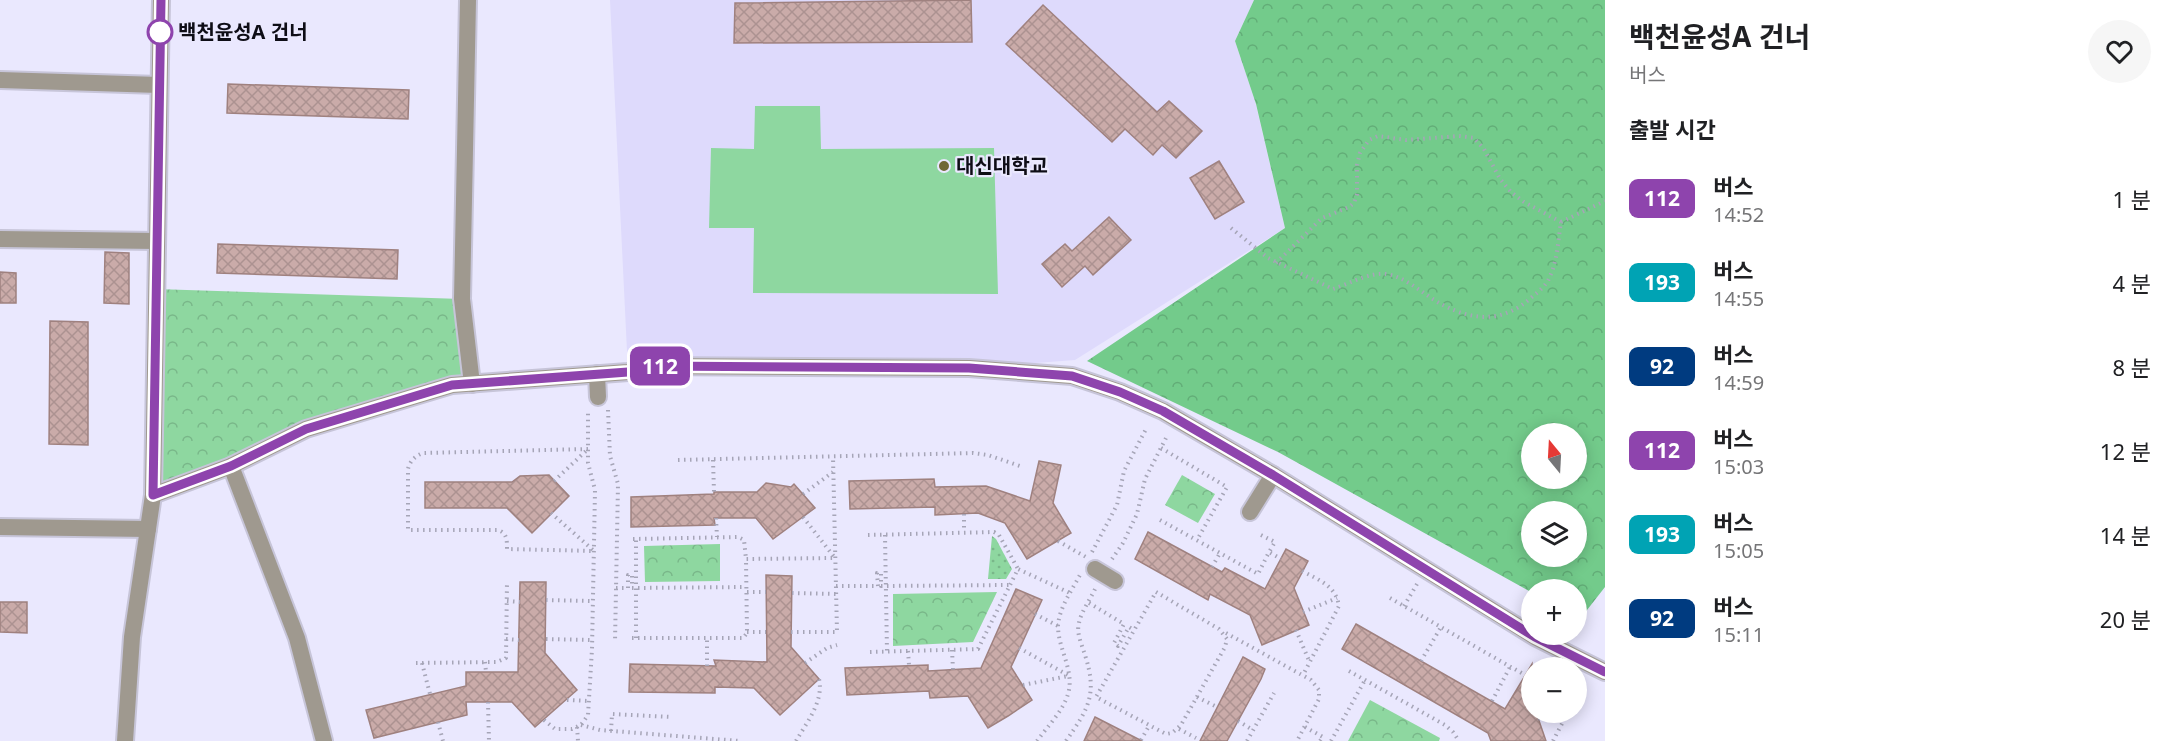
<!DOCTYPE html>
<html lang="ko">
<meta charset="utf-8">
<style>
:root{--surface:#fff;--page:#f6f6f6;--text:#202124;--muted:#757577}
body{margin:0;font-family:"Noto Sans","Noto Sans KR",sans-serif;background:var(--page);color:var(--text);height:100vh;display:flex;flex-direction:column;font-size:22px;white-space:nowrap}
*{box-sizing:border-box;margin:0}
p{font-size:20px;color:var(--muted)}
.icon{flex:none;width:33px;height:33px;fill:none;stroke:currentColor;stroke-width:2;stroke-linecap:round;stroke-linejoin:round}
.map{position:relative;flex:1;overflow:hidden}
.panel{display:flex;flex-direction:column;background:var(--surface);width:570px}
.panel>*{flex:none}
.badge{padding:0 12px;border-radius:9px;font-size:21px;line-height:39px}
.needle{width:39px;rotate:342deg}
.tools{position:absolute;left:1521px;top:423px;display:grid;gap:12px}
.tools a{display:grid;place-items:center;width:66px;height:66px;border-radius:50%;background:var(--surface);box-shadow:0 3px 15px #0003;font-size:30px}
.map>.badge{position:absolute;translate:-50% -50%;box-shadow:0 0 0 3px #fff}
h2{padding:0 24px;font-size:22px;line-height:54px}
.round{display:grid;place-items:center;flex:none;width:63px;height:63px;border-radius:32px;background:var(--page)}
.headline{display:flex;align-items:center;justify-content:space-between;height:102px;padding:0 24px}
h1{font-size:28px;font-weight:700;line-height:45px}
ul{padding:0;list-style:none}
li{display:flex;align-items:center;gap:18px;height:84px;padding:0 24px}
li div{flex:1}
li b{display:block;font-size:22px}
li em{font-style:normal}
li .badge{min-width:66px;font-weight:700;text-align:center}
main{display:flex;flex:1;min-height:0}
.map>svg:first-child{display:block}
</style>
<main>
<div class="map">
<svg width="1605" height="741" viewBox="0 0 1605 741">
<defs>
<pattern id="grass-dots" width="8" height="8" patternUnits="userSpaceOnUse" patternTransform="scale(1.5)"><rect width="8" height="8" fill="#8ed7a0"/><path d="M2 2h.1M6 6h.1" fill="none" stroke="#79b789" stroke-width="1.8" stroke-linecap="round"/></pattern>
<pattern id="forest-crowns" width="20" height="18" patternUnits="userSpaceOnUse" patternTransform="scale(1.5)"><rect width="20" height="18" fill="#73cb8b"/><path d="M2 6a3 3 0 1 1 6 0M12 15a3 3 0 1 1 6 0" fill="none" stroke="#62ad77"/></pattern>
<pattern id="park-crowns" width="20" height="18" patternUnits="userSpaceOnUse" patternTransform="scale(1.5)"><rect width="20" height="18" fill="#8ed7a0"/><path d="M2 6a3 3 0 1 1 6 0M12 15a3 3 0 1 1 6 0" fill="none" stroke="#79b789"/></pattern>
<pattern id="building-cross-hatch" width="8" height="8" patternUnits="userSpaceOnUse" patternTransform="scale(1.5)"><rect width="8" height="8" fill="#caaba9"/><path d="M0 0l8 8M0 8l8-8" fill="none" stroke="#ac9291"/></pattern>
</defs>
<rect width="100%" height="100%" fill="#eae8fe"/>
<path fill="#dedafc" d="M610 0H1254L1235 41 1255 101 1285 228 1075 360 969 368 628 372Z"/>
<path fill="url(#grass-dots)" d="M992 536 996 539 1012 569 1006 579H988Z"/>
<path fill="url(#forest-crowns)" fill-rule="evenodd" d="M1254 0H1605V587L1580 619 1577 617 1576 590H1532L1531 592 1278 452 1087 361 1285 228 1256 104 1235 41ZM1532 434H1576V478H1532ZM1532 512H1576V556H1532Z"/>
<g fill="url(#park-crowns)">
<path d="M156 289 462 299 472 384 306 429 153 495Z"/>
<path d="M1182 475 1215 494 1198 523 1165 505Z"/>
<path d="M720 544V581L645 582 644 546Z"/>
<path d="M997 592 973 642 893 646V594Z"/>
<path d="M1370 700 1440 738 1439 741H1348Z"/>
</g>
<path fill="#8ed7a0" d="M755 106H820L821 149 994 148 998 294 753 293 754 228H709L711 148 754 149Z"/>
<g fill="url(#building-cross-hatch)" stroke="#9f817f" stroke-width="1.5">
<path d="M971 0 972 42 734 43 735 3Z"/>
<path d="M1043 5 1157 112 1169 101 1202 131 1176 158 1162 145 1153 155 1125 129 1112 142 1006 44Z"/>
<path d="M228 84 409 90 408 119 227 113Z"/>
<path d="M1219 161 1244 202 1215 219 1190 178Z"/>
<path d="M1109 217 1131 240 1093 275 1085 266 1062 287 1042 264 1065 244 1072 251Z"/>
<path d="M218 244 398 250 397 279 217 273Z"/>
<path d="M105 252 129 253V304L104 303Z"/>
<path d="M0 272 16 273V303H0Z"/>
<path d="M50 321 88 322V445L49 444Z"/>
<path d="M1039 461 1061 465 1053 503 1071 533 1027 559 1005 523 978 513 935 515V507L850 509 849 481 934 479 935 487 986 486 1030 501Z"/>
<path d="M549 475 569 496 532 533 507 508H425V482H512L520 476Z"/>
<path d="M766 483 791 487 794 484 815 508 773 539 756 518H714L715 525 631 527V497L714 494V492H757Z"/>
<path d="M1148 532 1222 572 1225 568 1265 589 1286 549 1308 561 1294 588 1309 625 1262 645 1250 615 1210 594 1208 600 1135 559Z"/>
<path d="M766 575 792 576 791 647 819 679 780 715 754 688 715 687V693L629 692 630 664 716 666 714 660 767 662Z"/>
<path d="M520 582H546L545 653 577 690 535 727 512 702H466L467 715 374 738 366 710 466 686V672H518Z"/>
<path d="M1016 589 1042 600 1011 667 1032 700 1008 716 988 728 968 696 930 698 929 691 847 695 845 668 928 665V671L981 668Z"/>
<path d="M0 602H27V633L0 632Z"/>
<path d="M1356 624 1505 709 1532 664V712H1536L1546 741H1491L1488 733 1342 649Z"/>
<path d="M1243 657 1265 669 1261 679 1227 741H1200Z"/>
<path d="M1095 717 1142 741H1084Z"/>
</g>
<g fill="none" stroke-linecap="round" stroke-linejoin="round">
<g stroke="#c7c5d9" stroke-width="20">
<g id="minor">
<path d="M468 0 462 299 472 384"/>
<path d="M0 80 159 85"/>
<path d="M0 239 157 241"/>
<path d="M597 374 598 397"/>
<path d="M231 466 297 638 324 741"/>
<path d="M153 495 231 466 306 429 452 385 628 372 652 366 969 368 1072 376 1120 392 1163 411 1273 475 1535 637 1605 672"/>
<path d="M1250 512 1273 475"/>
<path d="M0 527 148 529"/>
<path d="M1095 569 1115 581"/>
<path d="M125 741 132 637 153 495 161 0"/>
</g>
</g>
<g stroke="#a6a5b7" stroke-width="4" stroke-dasharray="1.5 4.5" stroke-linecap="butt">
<path d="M1561 222 1605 201"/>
<path d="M1231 228 1268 258 1333 289C1349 284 1369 272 1386 274 1407 277 1425 296 1443 305 1476 322 1504 322 1532 297 1539 291 1547 285 1550 276 1558 259 1558 240 1561 222"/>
<path d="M1276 263 1322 218 1349 207 1354 203 1357 194V165L1360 153 1369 140 1378 136 1406 140 1459 136 1474 138 1484 149 1500 179 1511 192 1524 202 1561 222"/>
<path d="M608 410 610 456 618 484 615 642"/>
<path d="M1161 448 1227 487 1197 540"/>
<path d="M588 449 423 453C415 456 410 461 408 469V530H498C507 533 507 540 507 549L594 551"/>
<path d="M678 460 973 453 988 455 1020 466"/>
<path d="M713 460 714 492"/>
<path d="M554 481 587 450"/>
<path d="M803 494 833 472"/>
<path d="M551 513 593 550"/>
<path d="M964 514V532"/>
<path d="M803 517 835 558"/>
<path d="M716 518 717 537"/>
<path d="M1160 520 1258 574 1269 552 1281 559"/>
<path d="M868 535 994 532 999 535 1018 569"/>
<path d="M885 535 887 652"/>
<path d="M1261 535 1275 542 1269 552"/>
<path d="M633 539 738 537 744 540 746 559"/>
<path d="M1058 541 1086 557"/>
<path d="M1092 552 1117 505 1124 471 1146 429"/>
<path d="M1112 559 1123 543 1137 514 1145 479 1166 438"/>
<path d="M1212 567 1220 553"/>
<path d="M1302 571C1319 580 1336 586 1339 606L1303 675"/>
<path d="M836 586H878L877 573H881V586L1009 585"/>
<path d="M616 588H628V575H632V588L746 587"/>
<path d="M747 592H766"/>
<path d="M1156 592 1219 629 1227 639 1225 647 1181 725 1172 733 1166 734 1096 697Z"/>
<path d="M792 593 836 594"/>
<path d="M1390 598 1525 675"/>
<path d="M546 600 593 601"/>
<path d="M507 601 520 602"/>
<path d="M1089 603 1124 624 1114 643 1118 646 1129 627 1134 630"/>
<path d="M1404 606 1417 584"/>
<path d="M1303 612 1337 598"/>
<path d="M1035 614 1058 626"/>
<path d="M1296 630 1310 663"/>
<path d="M747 632H766"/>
<path d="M791 632H837L833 457"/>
<path d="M1226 633 1311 680 1319 690V699L1297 741"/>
<path d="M632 638H743L747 633 746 559 835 558"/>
<path d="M636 638V539"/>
<path d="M506 639 519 640"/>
<path d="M546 639 592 640"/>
<path d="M1019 648 1068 675"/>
<path d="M952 650 953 670"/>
<path d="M908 651 909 665"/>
<path d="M870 652 978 649 1018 569 1070 593"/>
<path d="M1421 661 1441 627"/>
<path d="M485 662 486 672"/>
<path d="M416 663 497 662 506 658 507 581"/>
<path d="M422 663 430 694"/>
<path d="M805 663 827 648 837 645"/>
<path d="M707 666V638"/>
<path d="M1349 671 1445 725 1453 732 1459 741"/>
<path d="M1023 685 1068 676"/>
<path d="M1197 697 1217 707"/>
<path d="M567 700 589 701"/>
<path d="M1492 701 1510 667"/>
<path d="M488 702 489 741"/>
<path d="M1538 719 1556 712"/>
<path d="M544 720 555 729H572L581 725 588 715 592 649 595 490 588 463V410"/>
<path d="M1238 721 1253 730"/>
<path d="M438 722 443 741"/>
<path d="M581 725 600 730 740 741"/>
<path d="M577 727 578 741"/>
<path d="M1305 727 1323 737 1320 741"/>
<path d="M1179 729 1196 738"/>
<path d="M611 731 612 714 671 717"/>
<path d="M1141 740 1149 726"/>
<path d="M796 741C807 722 824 701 819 679"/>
<path d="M1037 741C1047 727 1063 711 1068 694 1075 671 1058 649 1058 626 1059 608 1072 590 1080 575"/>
<path d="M1066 741C1088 709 1098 695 1085 655 1082 645 1076 633 1079 623 1081 612 1090 600 1095 589"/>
<path d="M1247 741 1274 693"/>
<path d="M1331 741 1365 680"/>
<path d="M1553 741 1568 712"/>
</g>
<use href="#minor" stroke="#9f998f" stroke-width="16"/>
</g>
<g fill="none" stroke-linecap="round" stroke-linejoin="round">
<g stroke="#fff" stroke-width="14">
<path id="line" d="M161 0 153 495 231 466 306 429 452 385 628 372 652 366 969 368 1072 376 1120 392 1163 411 1273 475 1535 637 1605 672"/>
</g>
<use href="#line" stroke="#8e44ad" stroke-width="9"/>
</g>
<circle fill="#fff" stroke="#8e44ad" stroke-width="3" cx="160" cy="32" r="12"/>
<circle fill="#6f6834" stroke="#eae8fe" stroke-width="2" cx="944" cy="166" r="6"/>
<g text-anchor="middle" stroke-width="4.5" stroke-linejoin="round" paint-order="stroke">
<g font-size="20" font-weight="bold" fill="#0e0d16" stroke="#eae8fe" text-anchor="start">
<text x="178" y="39">백천윤성A 건너</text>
</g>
<g font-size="20" font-weight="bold" fill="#0e0d16" stroke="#eae8fe" text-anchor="start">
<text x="956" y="173">대신대학교</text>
</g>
</g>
</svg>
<div class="tools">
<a><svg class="needle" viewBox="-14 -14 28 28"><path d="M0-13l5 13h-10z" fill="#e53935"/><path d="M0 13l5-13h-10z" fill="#757577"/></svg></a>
<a><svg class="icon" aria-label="layers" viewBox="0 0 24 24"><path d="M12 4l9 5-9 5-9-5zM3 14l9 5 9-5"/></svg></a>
<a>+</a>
<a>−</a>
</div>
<b class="badge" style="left:660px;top:366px;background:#8e44ad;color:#fff">112</b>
</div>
<section class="panel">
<div class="headline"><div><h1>백천윤성A 건너</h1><p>버스</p></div><a class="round"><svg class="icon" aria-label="heart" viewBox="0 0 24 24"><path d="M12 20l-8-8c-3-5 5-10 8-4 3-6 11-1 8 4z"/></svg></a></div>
<h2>출발 시간</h2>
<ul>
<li><span class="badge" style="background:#8e44ad;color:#fff">112</span><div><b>버스</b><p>14:52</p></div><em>1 분</em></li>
<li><span class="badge" style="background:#00a3b4;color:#fff">193</span><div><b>버스</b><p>14:55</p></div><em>4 분</em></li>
<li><span class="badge" style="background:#003b80;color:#fff">92</span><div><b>버스</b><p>14:59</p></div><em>8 분</em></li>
<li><span class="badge" style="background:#8e44ad;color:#fff">112</span><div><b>버스</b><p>15:03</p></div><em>12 분</em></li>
<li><span class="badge" style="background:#00a3b4;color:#fff">193</span><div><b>버스</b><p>15:05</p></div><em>14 분</em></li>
<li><span class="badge" style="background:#003b80;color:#fff">92</span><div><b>버스</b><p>15:11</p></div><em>20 분</em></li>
</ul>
</section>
</main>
